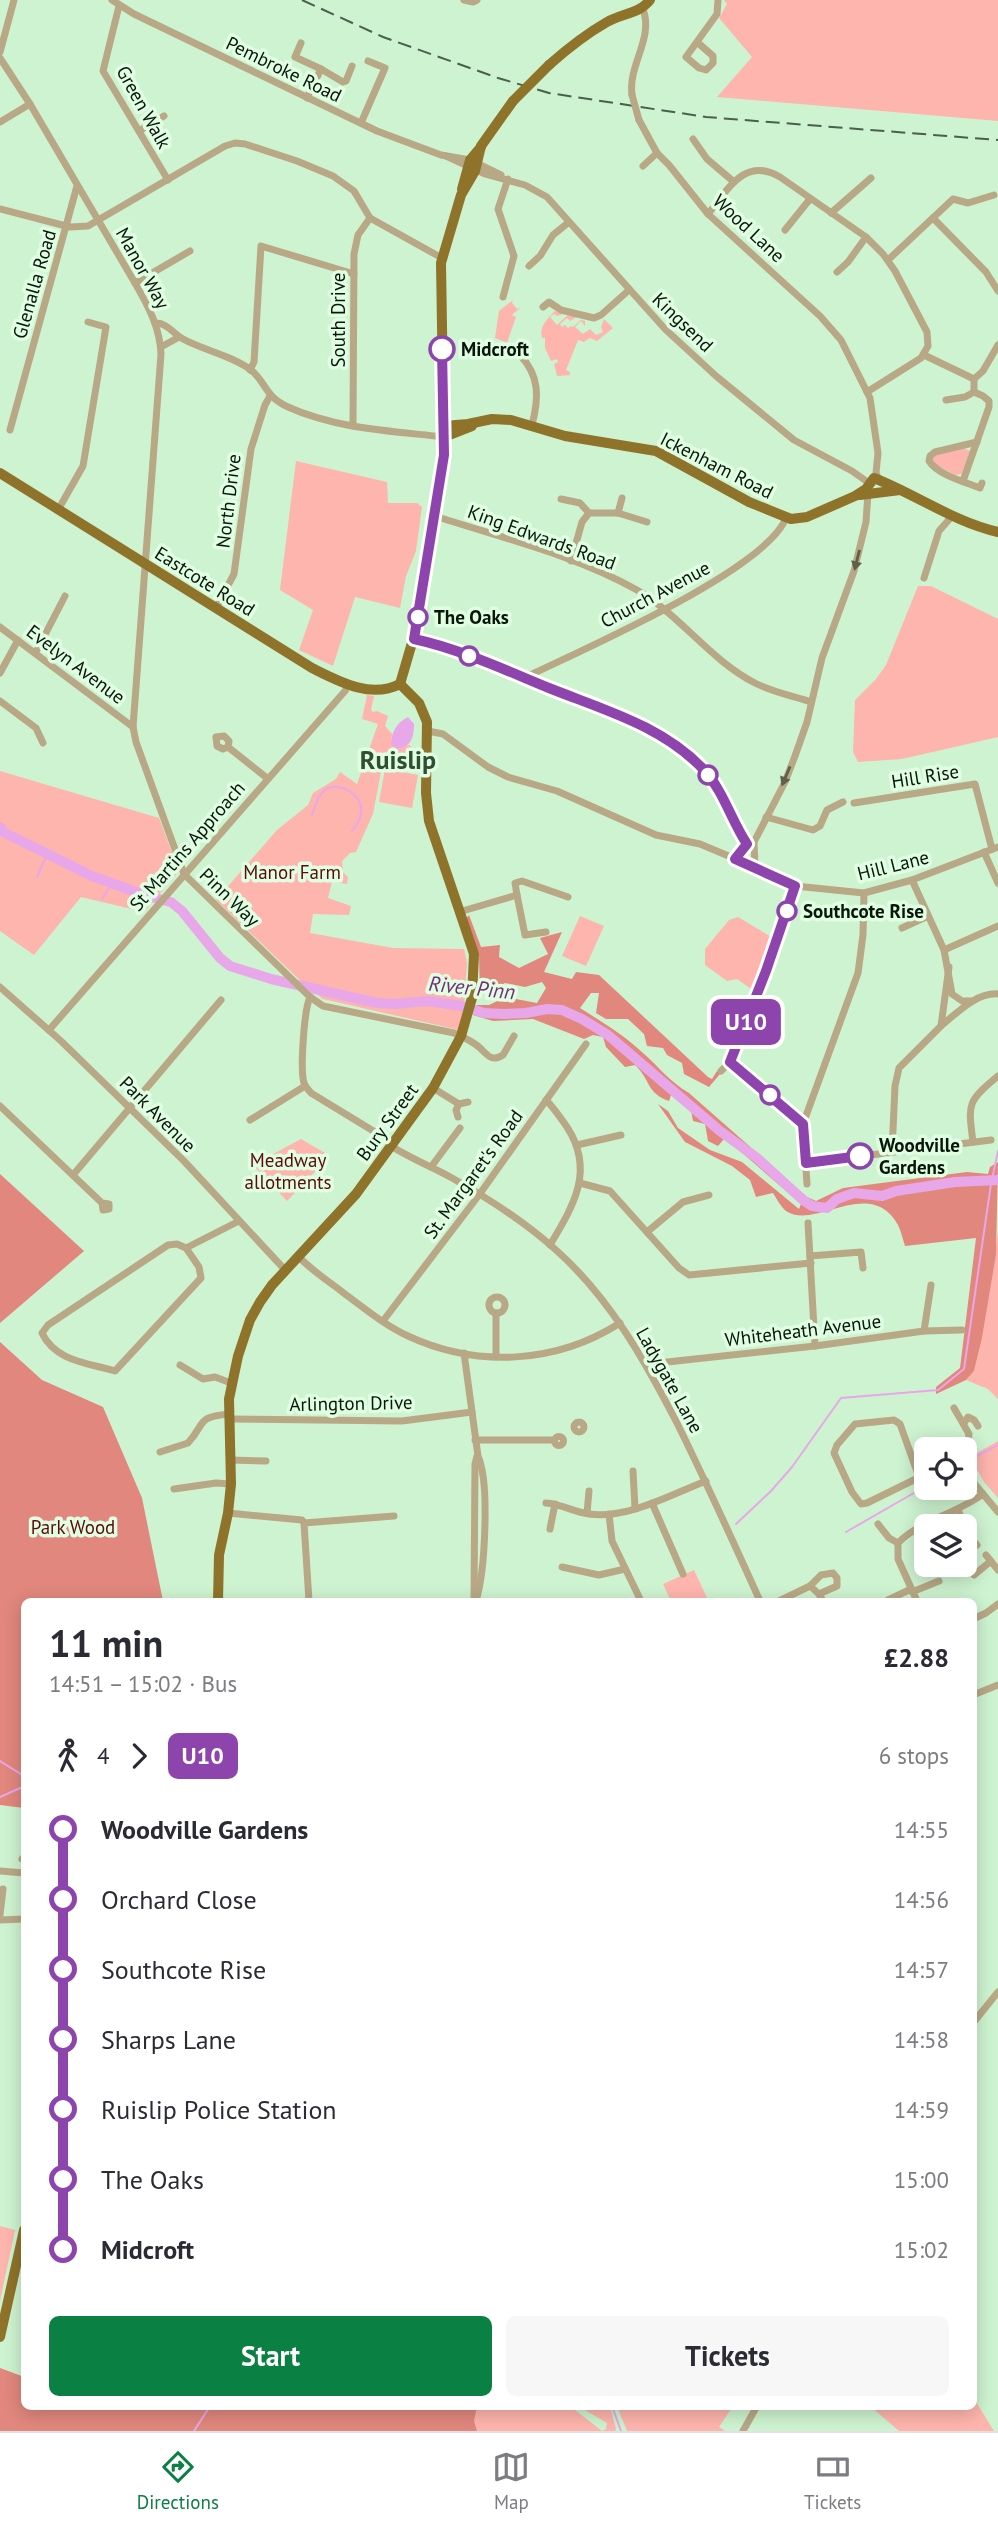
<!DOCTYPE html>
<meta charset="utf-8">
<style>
:root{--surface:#fff;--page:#f7f7f7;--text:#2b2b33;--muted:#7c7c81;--line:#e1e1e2;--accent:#0b8043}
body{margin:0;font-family:"PT Sans",sans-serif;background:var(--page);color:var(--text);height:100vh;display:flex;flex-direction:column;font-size:26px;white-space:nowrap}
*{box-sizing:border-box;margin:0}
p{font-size:23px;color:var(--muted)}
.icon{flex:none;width:38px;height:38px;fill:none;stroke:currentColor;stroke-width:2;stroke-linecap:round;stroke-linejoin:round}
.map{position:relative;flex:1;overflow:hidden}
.drawer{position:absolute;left:21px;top:1598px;width:956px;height:812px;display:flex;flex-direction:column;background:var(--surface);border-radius:10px;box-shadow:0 4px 18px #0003}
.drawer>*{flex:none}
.badge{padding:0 14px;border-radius:10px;font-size:24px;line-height:46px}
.controls{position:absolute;left:914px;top:1437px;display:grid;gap:14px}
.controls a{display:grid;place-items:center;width:63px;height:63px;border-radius:10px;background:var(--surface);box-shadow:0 4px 18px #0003;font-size:35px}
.map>.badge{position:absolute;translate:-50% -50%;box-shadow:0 0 0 4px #fff}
.legs{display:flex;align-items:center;gap:10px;height:77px;padding:0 28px;font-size:23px}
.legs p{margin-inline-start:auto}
.summary{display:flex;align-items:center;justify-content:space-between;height:119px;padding:0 28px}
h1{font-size:38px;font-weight:800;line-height:52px}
.cta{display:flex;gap:14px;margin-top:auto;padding:14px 28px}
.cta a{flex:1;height:80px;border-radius:10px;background:var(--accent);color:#fff;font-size:28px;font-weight:800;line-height:80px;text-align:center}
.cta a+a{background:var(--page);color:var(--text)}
ul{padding:0 28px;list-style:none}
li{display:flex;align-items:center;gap:24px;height:70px;font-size:26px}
li i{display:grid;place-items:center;width:10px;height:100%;margin:0 9px;background:currentColor}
li i::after{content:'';width:18px;height:18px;margin:-9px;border:5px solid;border-radius:50%;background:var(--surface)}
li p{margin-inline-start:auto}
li:first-child i{background:linear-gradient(#0000 50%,currentColor 0)}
li:last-child i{background:linear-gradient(currentColor 50%,#0000 0)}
.tabs{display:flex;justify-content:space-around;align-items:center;height:98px;border-top:2px solid var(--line);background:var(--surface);font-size:19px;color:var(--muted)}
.tabs a{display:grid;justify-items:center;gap:4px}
.tabs .on{color:var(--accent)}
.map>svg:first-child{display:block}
</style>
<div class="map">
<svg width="998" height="2431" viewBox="0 0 998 2431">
<rect width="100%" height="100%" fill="#cef3d0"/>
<g fill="#feb5ad">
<path d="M724 0H998V121L717 97 752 57 719 18 727 4Z"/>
<path d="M513 300 512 303 517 309 521 307 512 315 516 317 507 343 495 338 499 311Z"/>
<path d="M555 311 563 314 557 316 554 314 550 317 557 325 569 314 577 317 570 321 567 318 560 324 562 327 565 325 568 328 571 326 573 327 581 320 585 321V326L581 321 575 327 583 334 590 329 596 335 603 332 601 327 604 319 613 328 597 341 590 338 584 342 578 340 566 370 570 372V375L557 376 554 364 558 362 557 359 551 361 545 348V338H542C539 327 546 320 555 311Z"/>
<path d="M964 448 970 451 962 474 955 475 933 463V458L936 455Z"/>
<path d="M296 461 387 482 388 503H417L422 507 416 551 406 576 400 608 355 597 333 666 299 650 313 610 280 590Z"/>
<path d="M918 586H931L998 619V737L902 759 858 762 853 752 855 700 876 679 886 665Z"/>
<path d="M367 695 374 696 371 710 373 712 377 711 388 716 385 726 392 734 391 741 399 749 409 745 418 753V771L406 769 407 763 390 758 388 761H383L373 814 356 852 350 853 342 861 343 872 348 877 347 884 332 881 328 898 351 906 349 915 313 914 310 933 393 948 464 949 467 963 464 1007 427 1001 396 1004 377 1003 315 990 306 986 216 900 277 830 308 805 313 793 336 779 340 772 357 784 378 724 362 719Z"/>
<path d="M385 769 418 775 412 808 379 802Z"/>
<path d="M0 771 159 818 179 871 144 912 81 897 34 955 0 931Z"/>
<path d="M580 916 604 926 586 966 562 956Z"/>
<path d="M738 917 773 938 754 991 737 979 727 981 705 965V949L729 920Z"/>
<path d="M314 992 376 1005 396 1006 426 1003 464 1009 459 1030 323 999Z"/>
<path d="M301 1139 330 1156 287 1201 253 1165Z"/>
<path d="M998 1233V1399L988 1389 966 1380 974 1371 982 1338Z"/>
<path d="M998 1441V1498L984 1482 970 1457Z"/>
<path d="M694 1570 708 1600 671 1601 663 1584Z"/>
<path d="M0 2226 15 2230 0 2301Z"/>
<path d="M0 2368 24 2377V2406H570L602 2431 606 2429 607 2423 578 2406H610L616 2429 615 2431H0Z"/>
<path d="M973 2397 994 2431H899L870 2406H973Z"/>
<path d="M617 2406H733L719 2427 725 2431H627Z"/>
</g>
<g fill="#e1877d">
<path d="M469 915 481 947 500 945 499 957 519 968 548 954 540 938 562 932 544 972 572 979 576 972 599 975 708 1077 712 1079 717 1071 720 1074 709 1087 684 1074 682 1063 667 1055 663 1048 647 1046 644 1034 628 1019H606L596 1013 599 993H591L580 1008C602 1022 624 1035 643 1053 659 1067 670 1082 689 1093L807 1197 816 1201 843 1188 967 1172 988 1174 990 1167 998 1162 996 1254 982 1338 974 1371 966 1380 936 1394V1387L960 1368 976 1238 905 1246C903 1240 901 1231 898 1225 870 1175 815 1231 786 1211 781 1207 776 1198 773 1193L756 1197 750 1180 732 1166 685 1142 658 1104 668 1111 678 1128 710 1150 742 1162 799 1209 801 1204 725 1138 718 1146 708 1141 705 1124 693 1121 691 1110 671 1095 669 1101C646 1093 651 1080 635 1065L625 1067 606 1047 603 1037 593 1035 584 1039 533 1019 493 1021 473 1015 477 1005H489L506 997 537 1003 546 988 542 982 525 987 505 983 480 996 479 954 464 921Z"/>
<path d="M0 1174 84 1251 0 1323Z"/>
<path d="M0 1342 42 1380 103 1407 142 1498 163 1601H24V1808L0 1805Z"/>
<path d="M0 2368 24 2377V2406H477L474 2421 477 2431H0Z"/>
</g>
<path fill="#e8a7e8" d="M408 717 414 724C414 737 411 748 396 749L391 744C391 733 397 722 408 717Z"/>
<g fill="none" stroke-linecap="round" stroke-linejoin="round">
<g stroke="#e8a7e8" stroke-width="2">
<path d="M312 815C315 807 317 796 325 790 338 780 363 795 361 811 361 819 356 826 352 831"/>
<path d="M37 877 47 854"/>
<path d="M102 899 112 883"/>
<path d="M964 1463 998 1445"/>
<path d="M736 1524 771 1491 792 1467 841 1398 938 1390 964 1369 991 1184 998 1151"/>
<path d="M846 1532 926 1486"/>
<path d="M748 1601 751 1600"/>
<path d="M0 1761 24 1776"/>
<path d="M0 1797 20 1788 24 1789"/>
<path d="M612 2406 621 2431"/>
<path d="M194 2431 210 2406"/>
</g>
<path stroke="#e8a7e8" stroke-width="10" d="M0 827 3 832 92 876 147 896 171 902 182 911 220 958 230 966 271 979 377 1003 396 1004 427 1001 462 1006 484 1013 505 1014 526 1013 547 1009 562 1010 582 1019 608 1035 720 1131 757 1158 803 1200 812 1206 827 1208 837 1199 854 1193 882 1196 896 1191 955 1182 998 1180"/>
<g stroke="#b8a886" stroke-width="7">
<path d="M112 0 134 14 377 131 441 155 470 160 501 175"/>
<path d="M464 0 473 2 477 0"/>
<path d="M119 6 103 71 168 180"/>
<path d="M697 42 713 56V63L706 70 699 68 686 57 717 14 718 0"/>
<path d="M301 43 295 57 321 69"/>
<path d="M0 52 14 0"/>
<path d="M0 58 30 104 135 283C148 306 160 327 161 354L133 727 136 742 184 874 310 997 323 1006 454 1033C461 1036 469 1040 475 1044 486 1051 489 1064 503 1055L514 1036"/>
<path d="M632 95C628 64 654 39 643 9"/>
<path d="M307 98 321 69 343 82 346 81 352 66"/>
<path d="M639 120 657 153 669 165 708 214 820 316 841 340 870 398 878 453 876 473 879 480"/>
<path d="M0 122 30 104"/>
<path d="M361 123 385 68 368 61"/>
<path d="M139 131 164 116"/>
<path d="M693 139 707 159 734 182"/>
<path d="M446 156 485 174 525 185 547 197 665 329 716 376 794 440 852 471 869 483"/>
<path d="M643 166 657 153"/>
<path d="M0 209 70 227 88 226 225 146 235 143 245 144 297 161 333 176 354 191 370 218 442 258"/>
<path d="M831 213 871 178"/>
<path d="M708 214C728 190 744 156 780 177L866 237 883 254 895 271 927 332 928 346 921 358 867 392"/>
<path d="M933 218 986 272 998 291"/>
<path d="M785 230 810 199"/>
<path d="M888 260 953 199 968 203 994 195"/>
<path d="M529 266 540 256 553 235 569 222"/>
<path d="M837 272 848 262 866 237"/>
<path d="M135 283 190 251"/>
<path d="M503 297 514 256 498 209 508 179"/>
<path d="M543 307 549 302 561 310 594 318 601 315 629 290"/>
<path d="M156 323C167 323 174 334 183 339 203 350 233 356 251 370 266 382 265 397 288 407 337 429 392 431 444 437"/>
<path d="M161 347 179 337"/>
<path d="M520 355C540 376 539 398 532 425"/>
<path d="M924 355 974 379V392L983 396 989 401V407L963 481"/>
<path d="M250 370 254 362 261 246 354 274"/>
<path d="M974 379 983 371 998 345"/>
<path d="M946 400 965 397 974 392"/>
<path d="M353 426 354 254 358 235 370 218"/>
<path d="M10 430 77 186"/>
<path d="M977 442 935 452 930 456 929 461C938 475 965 482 980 488L982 483"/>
<path d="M561 499 580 503 589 513"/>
<path d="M58 510 83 466 106 327 88 322"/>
<path d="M618 513 622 498"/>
<path d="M435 516C502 538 575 555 637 590 680 615 710 660 755 683 772 692 793 696 811 702"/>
<path d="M571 561 582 522 589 513H618L647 522"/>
<path d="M924 578 939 531 953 515"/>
<path d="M216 608 234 574 251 449 265 405 270 396"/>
<path d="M0 627 133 727"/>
<path d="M414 639 501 668 654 731C705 761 717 787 742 837L748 845 753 848"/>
<path d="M36 652 65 596"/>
<path d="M0 673 18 640"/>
<path d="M524 678C579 651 765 571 786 518"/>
<path d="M0 701 36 728 43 743"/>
<path d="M428 731 443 734 488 767 508 777 557 791 656 835 700 844 762 870 795 886 864 893 912 880 998 847"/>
<path d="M228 747 229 741 224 736 216 737 217 746 223 749 228 747 267 778"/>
<path d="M854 803 975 784 992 849"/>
<path d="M766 817 813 830 820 826 827 810 843 802"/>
<path d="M984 852 998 883"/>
<path d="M735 859 741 849 750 841"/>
<path d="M755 867 754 842 785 782 795 756 807 722 822 658 854 571 866 522 868 493"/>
<path d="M912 880 944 950 952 994 962 1001H972"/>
<path d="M517 895 525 935 546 932"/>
<path d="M459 912 517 895 515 883 522 881 568 897"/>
<path d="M902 928 928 916"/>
<path d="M944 950 998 926"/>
<path d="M0 987 61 1041 184 1161 286 1271"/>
<path d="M310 997C304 1010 300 1070 304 1083 306 1088 308 1089 311 1093L393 1143"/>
<path d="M942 1025C957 1013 977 992 998 994"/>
<path d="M49 1030 345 691 349 684"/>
<path d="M730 1062 803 1124 807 1184"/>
<path d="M721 1071 730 1062 766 971 795 886"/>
<path d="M433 1088 459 1104"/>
<path d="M546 1100C554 1108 560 1117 567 1127 595 1170 574 1205 550 1245"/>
<path d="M0 1106 102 1203 103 1210 109 1209V1204L102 1203"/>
<path d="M458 1117 456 1110 459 1104 468 1102"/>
<path d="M250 1120 305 1086"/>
<path d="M803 1124 858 973 863 935 864 893"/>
<path d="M973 1142C968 1103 967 1102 998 1076"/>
<path d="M577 1145 621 1135"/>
<path d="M391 1146C410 1158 432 1167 452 1178 486 1197 527 1224 556 1250 610 1298 645 1361 677 1423 706 1482 733 1541 760 1601"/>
<path d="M892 1152 895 1086 899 1068 941 1026 949 967"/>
<path d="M806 1163 991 1140"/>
<path d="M431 1167 460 1128"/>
<path d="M73 1175 221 1000"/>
<path d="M580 1183 610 1191 679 1268 689 1275 811 1263"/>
<path d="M808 1223 815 1346"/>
<path d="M647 1232 683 1202 709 1195"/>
<path d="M186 1248 199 1267 201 1278 115 1371C88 1363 55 1361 42 1333L48 1325 168 1245 177 1244 186 1248 239 1221"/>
<path d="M810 1256 861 1252 863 1268"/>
<path d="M299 1257C312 1271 330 1282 345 1294 365 1309 386 1326 408 1336 477 1368 556 1364 620 1323"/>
<circle cx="497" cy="1305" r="8"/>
<path d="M383 1321 479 1195 586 1044"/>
<path d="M924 1331 931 1285"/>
<path d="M464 1353 478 1456C490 1483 485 1572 476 1601"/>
<path d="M496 1357V1313"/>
<path d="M180 1365 203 1379 215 1377 231 1383"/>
<path d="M649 1369 658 1363 815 1346 924 1331 962 1330"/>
<path d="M954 1408 969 1434 968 1443 961 1449"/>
<path d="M229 1419 402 1421 472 1412"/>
<circle cx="579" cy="1427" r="5"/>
<path d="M964 1423 968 1417 974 1420 978 1426"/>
<circle cx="559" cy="1441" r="4.5"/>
<path d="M475 1440H554"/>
<path d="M160 1452 188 1443C206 1423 196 1417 229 1414"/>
<path d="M231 1460 266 1461"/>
<path d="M633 1471 635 1508"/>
<path d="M964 1471 998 1512"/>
<path d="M919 1477 900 1424 894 1420 855 1424 837 1445 834 1453 852 1492 861 1504 867 1503 926 1474"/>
<path d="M174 1489 216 1483 231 1484"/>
<path d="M546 1503C561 1504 574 1512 589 1514 628 1519 670 1495 706 1481"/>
<path d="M652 1503 683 1574"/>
<path d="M958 1510 970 1537 977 1545"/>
<path d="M228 1513 302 1520 304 1523 394 1516"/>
<path d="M587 1513 589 1491"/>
<path d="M609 1514 612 1541 641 1601"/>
<path d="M304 1523 309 1601"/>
<path d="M878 1524 889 1538 898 1543"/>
<path d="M550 1529 555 1504"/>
<path d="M986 1555 998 1570"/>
<path d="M562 1567 599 1575 625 1569"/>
<path d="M974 1575 991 1561"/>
<path d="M810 1586 821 1575 833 1573 837 1578V1586L819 1594"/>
<path d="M912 1592 939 1581"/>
<path d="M888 1600 911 1589"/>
<path d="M474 1601 475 1464 477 1456"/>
<path d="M779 1601 810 1586 819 1594 823 1601"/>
<path d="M917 1601 898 1559V1543C919 1521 958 1513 983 1494"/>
<path d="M973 1619 986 1613 998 1604"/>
<path d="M973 1695 998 1685"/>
<path d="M22 1859 24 1860"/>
<path d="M0 1871 24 1873"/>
<path d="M0 1915 3 1889"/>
<path d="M0 1920 24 1919"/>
<path d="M973 2023 998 1992"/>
<path d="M743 2431 757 2406"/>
</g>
<g stroke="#8f732b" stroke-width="10">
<path d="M549 65C567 49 586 34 607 22 623 13 639 14 650 0"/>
<path d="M462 189 470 160 481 147"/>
<path d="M444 426 468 424 492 419 511 420 565 436 656 451 749 502 791 519 807 517 855 496 866 489 874 478C915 494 954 522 998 532"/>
<path d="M444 437 472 426"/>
<path d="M0 473 312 668C340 682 371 699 400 684"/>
<path d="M860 495 900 490"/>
<path d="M400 684 414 636 444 455 441 263 461 195 475 171 481 146 513 101"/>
<path d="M218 1601 219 1555 228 1513 231 1484 229 1399 238 1356 250 1320 260 1302 272 1285 356 1194 433 1088 461 1036 472 998 474 954 429 821 426 793 427 722 419 703 400 684"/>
<path d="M0 2337 24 2230"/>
</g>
<path stroke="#4a5f4c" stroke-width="2" stroke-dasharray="14 7" stroke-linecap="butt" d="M302 0 383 37 498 78 549 93 706 117 998 140"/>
<path stroke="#b8a886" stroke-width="7" d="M632 95 639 120"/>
<path stroke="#8f732b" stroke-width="10" d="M513 101 549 65"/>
</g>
<defs><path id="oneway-solid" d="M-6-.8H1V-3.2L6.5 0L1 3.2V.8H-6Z" transform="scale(1.75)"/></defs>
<g fill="#605f48">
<use href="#oneway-solid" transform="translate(857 560) rotate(104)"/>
<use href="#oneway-solid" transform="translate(786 776) rotate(113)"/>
</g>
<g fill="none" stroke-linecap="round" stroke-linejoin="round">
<g stroke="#fff" stroke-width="16">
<path id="line-1" d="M442 349 444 455 414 639C460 649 505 670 549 688 604 710 663 726 704 770 724 792 731 820 747 844L735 859 795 886 766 971 730 1062 803 1124 806 1163 860 1156"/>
</g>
<use href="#line-1" stroke="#8e44ad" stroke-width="10"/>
</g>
<g fill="#fff" stroke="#8e44ad" stroke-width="3.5">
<circle cx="442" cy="349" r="12"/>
<circle cx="418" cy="617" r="9"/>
<circle cx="469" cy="656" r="9"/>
<circle cx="708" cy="775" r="9"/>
<circle cx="787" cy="911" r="9"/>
<circle cx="770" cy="1095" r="9"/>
<circle cx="860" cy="1156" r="12"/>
</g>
<g text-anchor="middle" stroke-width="7" stroke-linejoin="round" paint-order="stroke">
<g font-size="19" fill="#09160a" stroke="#e0fee2">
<text transform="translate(284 69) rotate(26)" y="7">Pembroke Road</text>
<text transform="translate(144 107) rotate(61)" y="7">Green Walk</text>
<text transform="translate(749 228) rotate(43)" y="7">Wood Lane</text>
<text transform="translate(143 268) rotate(61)" y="7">Manor Way</text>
<text transform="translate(34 284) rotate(-74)" y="7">Glenalla Road</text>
<text transform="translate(338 320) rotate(-90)" y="7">South Drive</text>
<text transform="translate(683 322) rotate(44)" y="7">Kingsend</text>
<text transform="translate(717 465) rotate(27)" y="7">Ickenham Road</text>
<text transform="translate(228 501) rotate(-83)" y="7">North Drive</text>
<text transform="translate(542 537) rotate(20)" y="7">King Edwards Road</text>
<text transform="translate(205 581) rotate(32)" y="7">Eastcote Road</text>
<text transform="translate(655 594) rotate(-28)" y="7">Church Avenue</text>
<text transform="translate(76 664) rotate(37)" y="7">Evelyn Avenue</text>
<text transform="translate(925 776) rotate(-9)" y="7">Hill Rise</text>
<text transform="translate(187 846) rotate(-49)" y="7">St Martins Approach</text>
<text transform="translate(893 865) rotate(-14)" y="7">Hill Lane</text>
<text transform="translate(230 897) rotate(44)" y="7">Pinn Way</text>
<text transform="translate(158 1114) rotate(45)" y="7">Park Avenue</text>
<text transform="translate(387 1122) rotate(-54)" y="7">Bury Street</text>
<text transform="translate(473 1174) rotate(-54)" y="7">St. Margaret's Road</text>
<text transform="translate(803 1330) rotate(-7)" y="7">Whiteheath Avenue</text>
<text transform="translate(670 1380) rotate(61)" y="7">Ladygate Lane</text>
<text transform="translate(351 1403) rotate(-1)" y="7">Arlington Drive</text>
</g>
<g font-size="19" font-weight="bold" fill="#09160a" stroke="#e0fee2" text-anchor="start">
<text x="461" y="356">Midcroft</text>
<text x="434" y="624">The Oaks</text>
<text x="803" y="918">Southcote Rise</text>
<text x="879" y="1152">Woodville<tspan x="879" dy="22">Gardens</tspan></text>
</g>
<g font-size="19" fill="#5c0a0b" stroke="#e0fee2">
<text x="292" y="879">Manor Farm</text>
<text x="288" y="1167">Meadway<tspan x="288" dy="22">allotments</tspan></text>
<text x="73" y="1534">Park Wood</text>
</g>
<g font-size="21" font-style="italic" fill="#772c79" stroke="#e0fee2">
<text transform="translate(472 988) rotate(6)" y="7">River Pinn</text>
</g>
<g font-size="26" font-weight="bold" fill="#2f4e32" stroke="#e0fee2">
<text x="398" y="769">Ruislip</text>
</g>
</g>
</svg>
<div class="controls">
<a><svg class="icon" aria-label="locate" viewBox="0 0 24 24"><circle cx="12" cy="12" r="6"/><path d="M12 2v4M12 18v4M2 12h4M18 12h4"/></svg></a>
<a><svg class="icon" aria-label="layers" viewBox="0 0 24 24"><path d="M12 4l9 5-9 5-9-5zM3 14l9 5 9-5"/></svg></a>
</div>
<b class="badge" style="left:746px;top:1022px;background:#8e44ad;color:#fff">U10</b>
<section class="drawer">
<div class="summary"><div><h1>11 min</h1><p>14:51 – 15:02 · Bus</p></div><b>£2.88</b></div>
<div class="legs"><svg class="icon" aria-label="walk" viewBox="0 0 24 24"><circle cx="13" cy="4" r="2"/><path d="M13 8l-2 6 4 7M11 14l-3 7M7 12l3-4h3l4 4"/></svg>4<svg class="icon" aria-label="forward" viewBox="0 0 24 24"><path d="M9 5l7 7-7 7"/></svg><b class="badge" style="background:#8e44ad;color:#fff">U10</b><p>6 stops</p></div>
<ul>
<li><i style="color:#8e44ad"></i><b>Woodville Gardens</b><p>14:55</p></li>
<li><i style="color:#8e44ad"></i><span>Orchard Close</span><p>14:56</p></li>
<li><i style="color:#8e44ad"></i><span>Southcote Rise</span><p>14:57</p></li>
<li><i style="color:#8e44ad"></i><span>Sharps Lane</span><p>14:58</p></li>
<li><i style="color:#8e44ad"></i><span>Ruislip Police Station</span><p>14:59</p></li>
<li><i style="color:#8e44ad"></i><span>The Oaks</span><p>15:00</p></li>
<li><i style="color:#8e44ad"></i><b>Midcroft</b><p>15:02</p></li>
</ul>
<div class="cta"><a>Start</a><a>Tickets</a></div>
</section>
</div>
<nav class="tabs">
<a class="on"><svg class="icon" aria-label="directions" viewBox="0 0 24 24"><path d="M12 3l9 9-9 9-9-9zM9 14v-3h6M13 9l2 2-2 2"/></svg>Directions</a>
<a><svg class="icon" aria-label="map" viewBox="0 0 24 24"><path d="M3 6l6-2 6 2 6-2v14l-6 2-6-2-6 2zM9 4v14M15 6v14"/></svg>Map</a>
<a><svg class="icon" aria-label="tickets" viewBox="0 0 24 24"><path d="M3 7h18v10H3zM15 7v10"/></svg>Tickets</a>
</nav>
